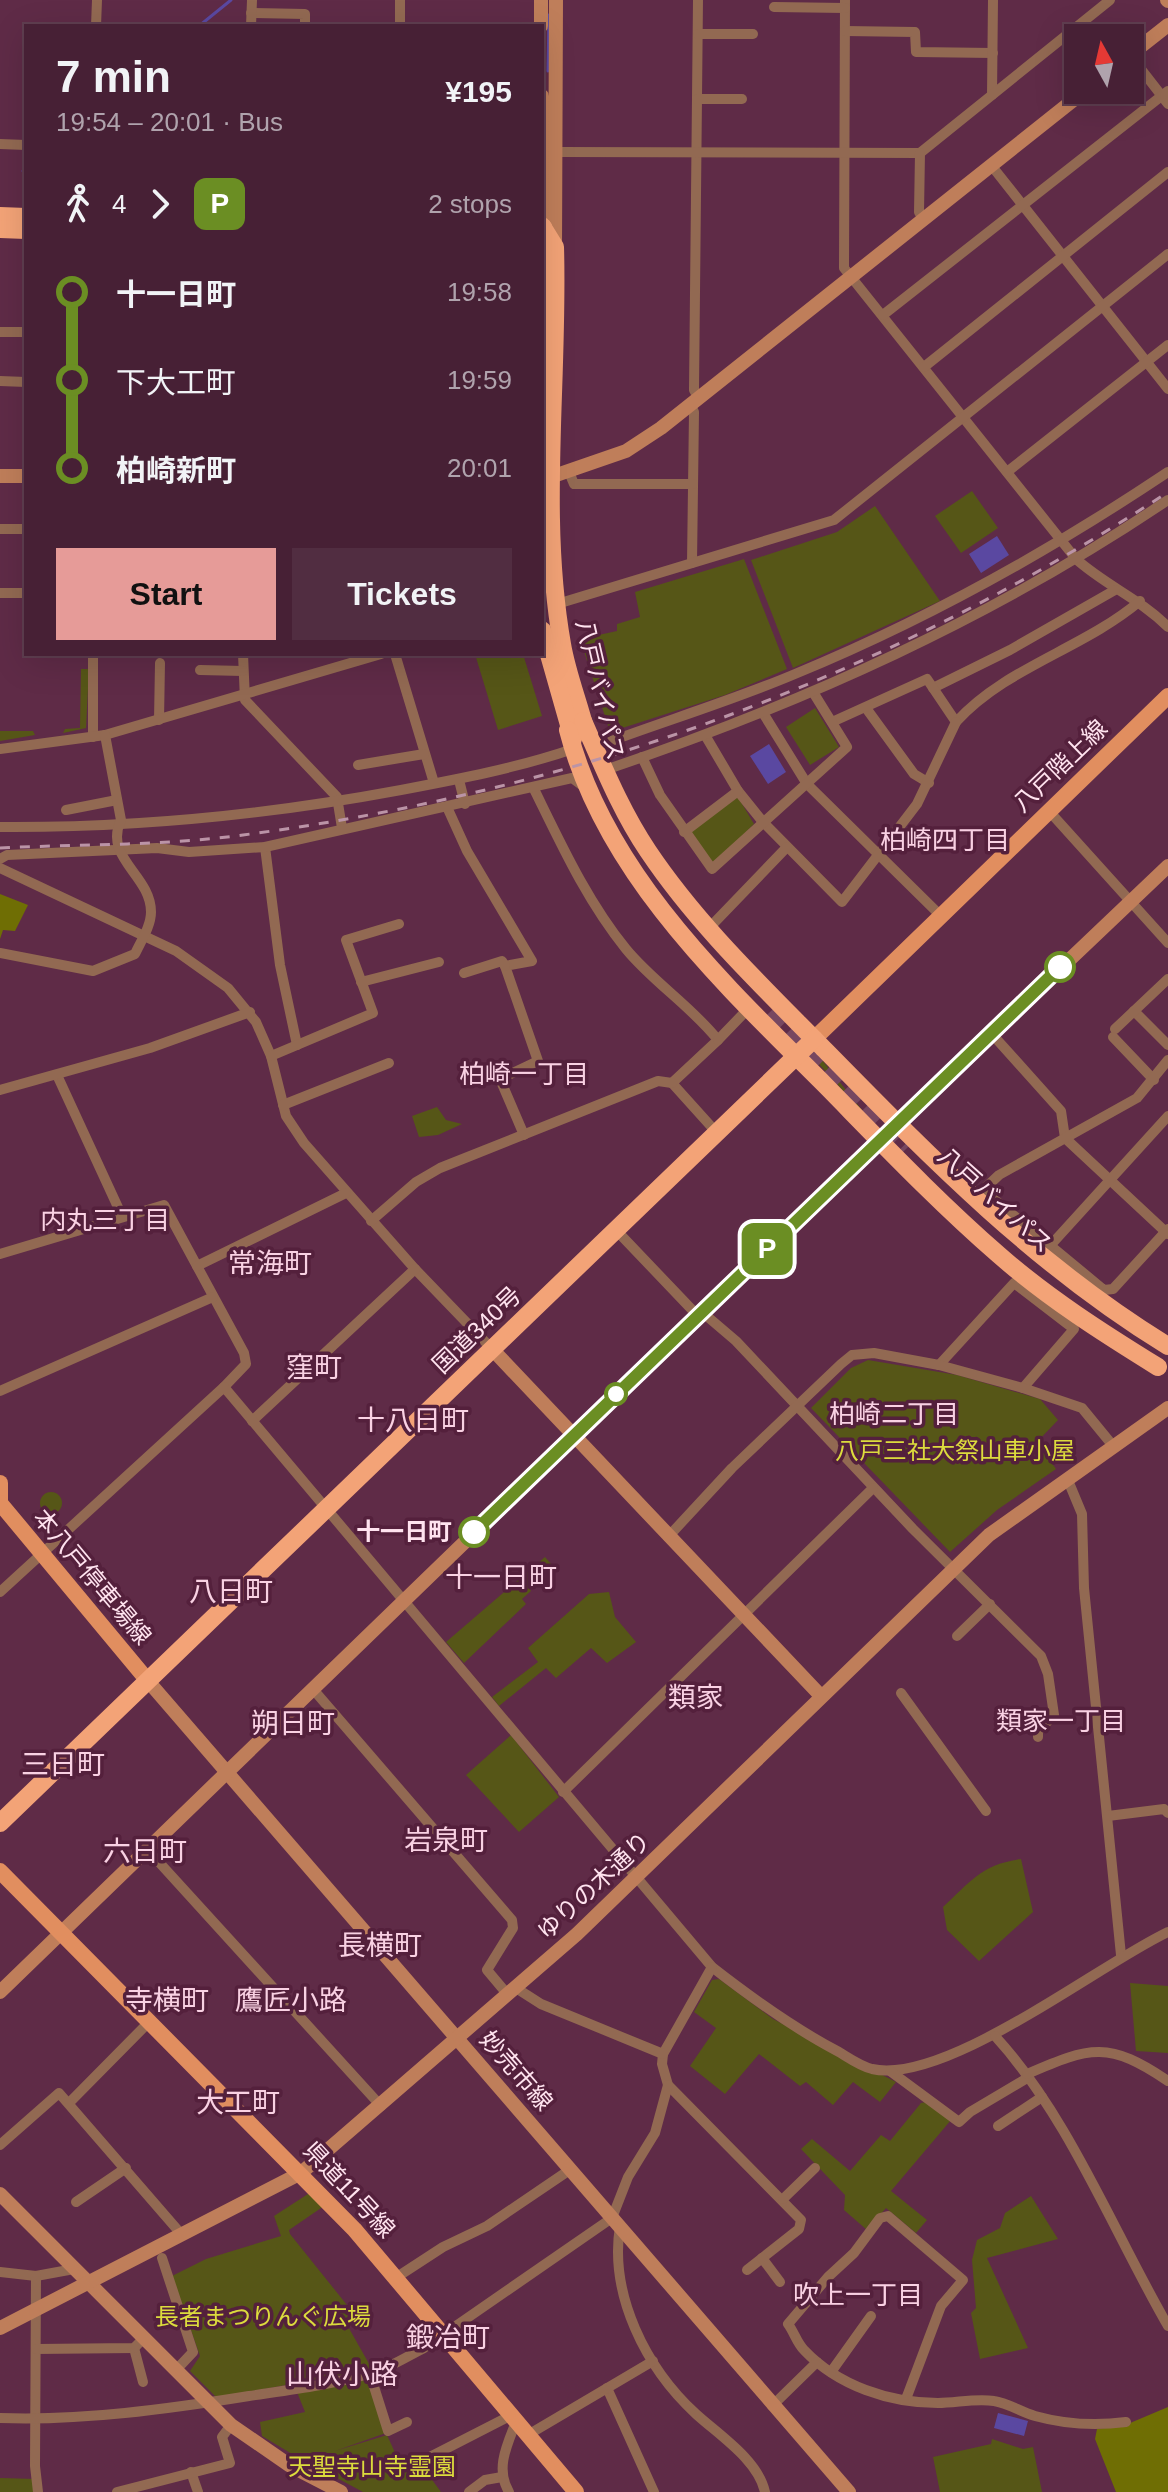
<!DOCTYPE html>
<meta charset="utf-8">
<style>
:root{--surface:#472035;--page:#512d41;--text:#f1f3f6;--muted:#b0a3ad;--line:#5f3e50;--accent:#e69b98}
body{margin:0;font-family:Helvetica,"Noto Sans JP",sans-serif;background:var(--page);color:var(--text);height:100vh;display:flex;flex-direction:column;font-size:30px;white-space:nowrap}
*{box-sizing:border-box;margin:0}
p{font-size:26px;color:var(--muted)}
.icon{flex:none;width:44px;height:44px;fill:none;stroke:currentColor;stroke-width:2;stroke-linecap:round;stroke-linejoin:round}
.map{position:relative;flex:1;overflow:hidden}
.sheet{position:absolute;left:24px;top:24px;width:520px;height:632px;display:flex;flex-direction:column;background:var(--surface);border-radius:0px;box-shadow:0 8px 32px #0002,0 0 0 2px var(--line)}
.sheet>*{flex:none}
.badge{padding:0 16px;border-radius:12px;font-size:28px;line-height:52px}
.needle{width:52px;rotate:352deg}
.buttons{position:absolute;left:1064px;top:24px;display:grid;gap:16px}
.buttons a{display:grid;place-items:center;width:80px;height:80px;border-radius:0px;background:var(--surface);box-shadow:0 8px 32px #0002,0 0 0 2px var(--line);font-size:40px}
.map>.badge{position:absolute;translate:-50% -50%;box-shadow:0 0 0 4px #fff}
.legs{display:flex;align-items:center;gap:12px;height:88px;padding:0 32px;font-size:26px}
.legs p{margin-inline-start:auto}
.head{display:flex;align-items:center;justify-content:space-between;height:136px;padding:0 32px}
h1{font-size:44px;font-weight:600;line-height:60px}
.cta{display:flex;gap:16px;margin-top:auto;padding:16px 32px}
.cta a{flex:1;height:92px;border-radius:0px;background:var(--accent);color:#111;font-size:32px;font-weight:600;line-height:92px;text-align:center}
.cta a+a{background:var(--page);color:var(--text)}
ul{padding:0 32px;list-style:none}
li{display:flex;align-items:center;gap:28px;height:88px;font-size:30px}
li i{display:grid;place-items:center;width:12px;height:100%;margin:0 10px;background:currentColor}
li i::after{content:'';width:20px;height:20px;margin:-10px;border:6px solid;border-radius:50%;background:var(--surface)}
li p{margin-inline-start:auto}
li:first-child i{background:linear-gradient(#0000 50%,currentColor 0)}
li:last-child i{background:linear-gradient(currentColor 50%,#0000 0)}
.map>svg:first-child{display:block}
</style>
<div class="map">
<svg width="1168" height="2492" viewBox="0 0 1168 2492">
<rect width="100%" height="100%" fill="#5f2b47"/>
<g fill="#565617">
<path d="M972 491 998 528 961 553 935 516Z"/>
<path d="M875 506 940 601 793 668 751 560 837 532Z"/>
<path d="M744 559 787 669 725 695 610 732 580 639 617 631V624L640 617 635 592Z"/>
<path d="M475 654H523L542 716 498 730Z"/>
<path d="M81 669H89L86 728 63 733 65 729 80 728Z"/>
<path d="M815 708 839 747 810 765 786 727Z"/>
<path d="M0 731H33L35 735 0 741Z"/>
<path d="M738 797 754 824 715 863H711L690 831Z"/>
<path d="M822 1060 871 1121 817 1062Z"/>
<path d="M437 1107 446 1120 462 1124 438 1135 419 1137 412 1116Z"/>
<path d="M868 1360 957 1375 1040 1399 1058 1420 1037 1442 1056 1469 997 1510 950 1552 811 1408 851 1368Z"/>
<circle cx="51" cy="1503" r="11"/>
<path d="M545 1557 553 1566 529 1588 531 1591 522 1599 526 1604 464 1663 446 1642Z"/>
<path d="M609 1592 615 1617 636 1642 607 1663 591 1648 556 1678 546 1668 499 1706 492 1697 538 1662 528 1648 589 1594Z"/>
<path d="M511 1735 559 1797 519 1832 466 1775Z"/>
<path d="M1021 1859 1033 1912 979 1961 947 1930 943 1907C970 1882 982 1864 1021 1859Z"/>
<path d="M719 1979 773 2019 896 2082 880 2102 853 2082 833 2105 806 2082 800 2086 759 2054 725 2094 690 2066 716 2028 694 2012 712 1980Z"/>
<path d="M1130 1983 1168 1986V2053L1136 2051Z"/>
<path d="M926 2102 951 2120 891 2191 927 2220 916 2233 886 2208 867 2230 844 2210 845 2195 801 2149 812 2139 850 2171 881 2135 890 2141 921 2103Z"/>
<path d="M311 2192 324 2206 289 2230 290 2234 355 2315 346 2323 372 2369 217 2398 190 2371 200 2356 172 2276 206 2259 281 2236 274 2216Z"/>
<path d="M1031 2196 1058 2239 987 2258 1028 2348 980 2359 971 2313 976 2308 972 2260 977 2240 1000 2228 1005 2213Z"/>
<path d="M368 2377 386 2433 335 2451 387 2435 402 2468 419 2462 441 2492H363L311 2464 309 2458 302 2460 262 2436 260 2422 305 2412 297 2392Z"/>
<path d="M992 2439 1023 2449 1033 2447 1042 2492H940L933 2457 991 2444Z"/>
<path d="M0 2478 36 2479 38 2492H0Z"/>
</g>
<g fill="#6f6e04">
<path d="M0 894 28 905 15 931 3 930 0 939Z"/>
<path d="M1168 2407V2492H1116L1095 2439 1097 2429 1123 2426Z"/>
</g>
<g fill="#5a48a1">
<path d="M997 536 1009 555 981 573 969 554Z"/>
<path d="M769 744 786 772 768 784 750 756Z"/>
<path d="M998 2413 1028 2421 1024 2436 994 2428Z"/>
</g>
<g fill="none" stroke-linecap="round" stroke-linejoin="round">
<g stroke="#5a48a1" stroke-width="3">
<path d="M199 26 231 0"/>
<path d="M548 71 549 15"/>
<path d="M23 171 26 168"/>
</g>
<path stroke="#774760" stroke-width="18" stroke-dasharray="18 9" stroke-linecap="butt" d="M770 1012 905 1150"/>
<g stroke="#926952" stroke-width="10">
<path d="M698 0 694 390 698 397"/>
<path d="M845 0 844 268 1076 559C1105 585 1140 599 1168 627"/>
<path d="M774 7 845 8"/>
<path d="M251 13 305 14V26"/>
<path d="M96 26 97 0"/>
<path d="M251 26 252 0"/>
<path d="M400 26V0"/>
<path d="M845 31 915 32 916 52 993 53"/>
<path d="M698 34H753"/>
<path d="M1130 55 1168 104"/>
<path d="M992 95 993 0"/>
<path d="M697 99H742"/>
<path d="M0 144 26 145"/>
<path d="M558 152 920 153 1110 0"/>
<path d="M920 153 919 212 923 219"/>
<path d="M991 165 1168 389"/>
<path d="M883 315 1168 91"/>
<path d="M0 332H23"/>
<path d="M924 367 1168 172"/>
<path d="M0 381 26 382"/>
<path d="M690 403 694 412 692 563"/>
<path d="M569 472 574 484H693"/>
<path d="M1007 472 1168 345"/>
<path d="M0 529H26"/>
<path d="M0 593H26"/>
<path d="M557 604 834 520 1168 254"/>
<path d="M243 654 245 700 337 797 342 828"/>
<path d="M395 654 434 783"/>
<path d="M200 670 243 671"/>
<path d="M933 688 1010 650 1115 590"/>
<path d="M866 708 914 774 929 783"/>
<path d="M763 713 807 784 941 916"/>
<path d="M159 720 160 663"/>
<path d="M832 722 927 679 956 722C1006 667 1083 649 1140 601"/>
<path d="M705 735 738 791 763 822 842 902 917 804 956 722"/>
<path d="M93 737V654"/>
<path d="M595 747C661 722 729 702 795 674 926 620 1050 551 1168 472"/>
<path d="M0 749 105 735 381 654"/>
<path d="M642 757 660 795 712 869 847 747 813 692"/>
<path d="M358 765 424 754"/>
<path d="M605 770C804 703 993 618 1168 500"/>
<path d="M459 780 465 804"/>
<path d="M534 789C561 844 587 901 626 949 653 982 691 1006 718 1040L672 1083 717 1133"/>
<path d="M447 807 467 851 532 961 505 966 538 1061 500 1079 524 1135"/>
<path d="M66 810 117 800"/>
<path d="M1049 811 1168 943"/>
<path d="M0 827C136 828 267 815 401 790 459 779 517 768 573 749"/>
<path d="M684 832 738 791"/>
<path d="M265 847 280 965 297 1045"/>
<path d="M0 859 7 855 157 848 189 852 265 847 572 778 583 786"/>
<path d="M0 868 176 951 228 988 256 1022 271 1056 286 1116 304 1143 415 1269 492 1349"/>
<path d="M713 924 787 847"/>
<path d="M0 953 93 971 135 954C141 941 151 926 151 912 151 875 103 858 121 820L105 735"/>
<path d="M464 973 502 961 505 966"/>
<path d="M361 982 439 962"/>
<path d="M1134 1011 1168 1045"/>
<path d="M1115 1029 1168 979"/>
<path d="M991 1033 1061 1111 1065 1138 1168 1234"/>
<path d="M1113 1037 1154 1080"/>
<path d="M718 1040 744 1013"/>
<path d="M271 1056 373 1013 346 940 399 924"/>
<path d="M1168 1060 1137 1098 999 1175 983 1190 1104 1290 1113 1289 1168 1229"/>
<path d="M57 1075 122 1216"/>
<path d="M0 1090 150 1048 250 1012"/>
<path d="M283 1105 389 1063"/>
<path d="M371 1221 416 1182 440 1168 658 1081 672 1083"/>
<path d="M616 1230 698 1316"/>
<path d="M1049 1247 1168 1116"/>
<path d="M0 1254 164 1205 244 1353 246 1364 224 1387"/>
<path d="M197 1266 346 1193"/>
<path d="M702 1312 736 1341 913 1529 1041 1656 1048 1674 1054 1715 1038 1731V1737"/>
<path d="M939 1365 1014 1283 1074 1329 1023 1388"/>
<path d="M0 1391 213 1297"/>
<path d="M252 1421 415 1269"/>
<path d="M1067 1478 1082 1514 1084 1588 1121 1955"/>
<path d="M668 1537 732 1468 841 1364 852 1355 874 1353 939 1365 1023 1388 1082 1408 1114 1447"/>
<path d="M0 1592 224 1387 712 1967C753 1999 793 2028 839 2052 849 2058 860 2066 872 2069 946 2085 1098 1965 1168 1932"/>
<path d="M957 1636 990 1604"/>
<path d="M312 1688 512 1920 513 1928 487 1970 508 1995"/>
<path d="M901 1693 986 1811"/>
<path d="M563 1792 873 1488"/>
<path d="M1108 1816 1164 1809 1168 1813"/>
<path d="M147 1849 381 2106"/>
<path d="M712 1967 663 2054 662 2064 668 2085 801 2220 799 2229 747 2270"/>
<path d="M516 1988 541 2004 663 2054"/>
<path d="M995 2036C1069 2117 1113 2231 1168 2326"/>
<path d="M890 2071 959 2122 970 2112 1029 2077"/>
<path d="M1027 2074C1091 2046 1109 2041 1168 2081"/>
<path d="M69 2103 149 2022"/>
<path d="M998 2126 1042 2097"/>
<path d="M0 2145 59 2093 182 2235"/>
<path d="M783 2199 815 2168"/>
<path d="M76 2202 126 2168"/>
<path d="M620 2226C609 2295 646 2368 696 2414 719 2435 758 2460 765 2492"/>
<path d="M162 2258 193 2352 176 2370"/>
<path d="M762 2258 780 2282"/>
<path d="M0 2272 36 2276 74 2269"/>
<path d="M36 2276 35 2466 38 2492"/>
<path d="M397 2277 443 2247 487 2226 571 2169"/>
<path d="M134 2348 143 2382"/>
<path d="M36 2349 134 2348 144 2338"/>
<path d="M831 2372 871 2316"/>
<path d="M370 2374 388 2431 407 2422"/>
<path d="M607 2388 654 2492"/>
<path d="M906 2399 941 2306 963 2280 888 2216 880 2218 854 2253 828 2277 788 2324C794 2332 797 2343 804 2350 838 2386 890 2403 938 2403 956 2403 976 2398 994 2401 1008 2403 1021 2412 1035 2416 1064 2424 1096 2426 1126 2422"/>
<path d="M772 2406 817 2362"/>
<path d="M0 2418C82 2421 168 2409 249 2396 289 2390 330 2385 369 2374 388 2369 406 2357 424 2348L612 2218 628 2177 655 2133 668 2085"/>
<path d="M526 2436 653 2361"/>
<path d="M422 2461 510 2416"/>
<path d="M191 2472 198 2492"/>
<path d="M117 2492 230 2463 222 2437 231 2425"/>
<path d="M469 2492 485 2480 502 2477"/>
<path d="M509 2492C495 2469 507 2445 516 2422"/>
</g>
<g stroke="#bf7e5a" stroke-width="14">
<path d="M1167 0 1168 1"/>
<path d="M541 26V0"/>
<path d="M1130 55 1168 25"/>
<path d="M542 96 543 227"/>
<path d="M555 247 556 0"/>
<path d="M0 476H26"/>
<path d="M542 480 626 451 661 428 1086 90"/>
<path d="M492 1349 821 1696"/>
<path d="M148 1681 849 2492"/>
<path d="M0 1992 880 1140 1168 866"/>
<path d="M0 2194 231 2425 289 2465 341 2492"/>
<path d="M0 2328 301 2173 577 1934 989 1535 1168 1408"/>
</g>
<g stroke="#e18e5f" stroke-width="16">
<path d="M814 1039 1168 696"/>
<path d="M0 1483V1503"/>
<path d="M0 1503 148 1681"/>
<path d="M0 1871 354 2229 576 2492"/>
</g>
<g stroke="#f3a377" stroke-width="18">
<path d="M0 216 26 217"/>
<path d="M542 226 555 247C559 379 539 514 562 644 567 674 579 703 586 732"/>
<path d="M0 229 26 230"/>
<path d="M542 380 543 227"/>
<path d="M542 630 573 739"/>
<path d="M583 721C603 766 621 811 648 851 697 924 760 984 821 1046 929 1156 1035 1265 1168 1346"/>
<path d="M568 730C605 874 724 984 825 1085 882 1143 938 1202 999 1255 1048 1298 1103 1333 1158 1367"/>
<path d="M0 1823 814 1039"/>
</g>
<path stroke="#bb94a7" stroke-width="3" stroke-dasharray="10 10" stroke-linecap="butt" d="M0 848C80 844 163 846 243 835 578 791 885 678 1168 492"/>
</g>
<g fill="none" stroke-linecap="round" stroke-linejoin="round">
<g stroke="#fff" stroke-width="18">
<path id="line-1" d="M474 1532 1060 967"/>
</g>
<use href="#line-1" stroke="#6b8e23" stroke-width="12"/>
</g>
<g fill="#fff" stroke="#6b8e23" stroke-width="4">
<circle cx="1060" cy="967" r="14"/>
<circle cx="616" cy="1394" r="10"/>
<circle cx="474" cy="1532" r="14"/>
</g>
<g text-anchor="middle" stroke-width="7" stroke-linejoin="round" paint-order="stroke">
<g font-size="24" fill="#ffe3ef" stroke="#54203c">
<text transform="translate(600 690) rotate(77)" y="8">八戸バイパス</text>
<text transform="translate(1060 766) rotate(-44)" y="8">八戸階上線</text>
<text transform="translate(995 1200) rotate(42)" y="8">八戸バイパス</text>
<text transform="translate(477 1330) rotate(-44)" y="8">国道340号</text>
<text transform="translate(92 1577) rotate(50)" y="8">本八戸停車場線</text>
<text transform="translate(594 1886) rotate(-43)" y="8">ゆりの木通り</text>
<text transform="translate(516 2071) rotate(49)" y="8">妙売市線</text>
<text transform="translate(349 2190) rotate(47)" y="8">県道11号線</text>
</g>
<g font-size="24" fill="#dcdb3d" stroke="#54203c">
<text x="955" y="1459">八戸三社大祭山車小屋</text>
<text x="263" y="2325">長者まつりんぐ広場</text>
<text x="372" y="2475">天聖寺山寺霊園</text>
</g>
<g font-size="24" font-weight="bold" fill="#ffe3ef" stroke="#54203c" text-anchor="end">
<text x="452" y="1540">十一日町</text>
</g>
<g font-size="26" fill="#f9d1e3" stroke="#54203c">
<text x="945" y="849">柏崎四丁目</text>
<text x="524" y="1083">柏崎一丁目</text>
<text x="105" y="1229">内丸三丁目</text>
<text x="894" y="1423">柏崎二丁目</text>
<text x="1061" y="1730">類家一丁目</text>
<text x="858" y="2304">吹上一丁目</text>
</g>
<g font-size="28" fill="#f9d1e3" stroke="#54203c">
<text x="270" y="1273">常海町</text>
<text x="314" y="1377">窪町</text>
<text x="413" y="1430">十八日町</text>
<text x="501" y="1587">十一日町</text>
<text x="231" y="1601">八日町</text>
<text x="696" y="1707">類家</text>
<text x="293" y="1733">朔日町</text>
<text x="63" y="1774">三日町</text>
<text x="446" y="1850">岩泉町</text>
<text x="145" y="1861">六日町</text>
<text x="380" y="1955">長横町</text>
<text x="167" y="2010">寺横町</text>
<text x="291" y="2010">鷹匠小路</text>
<text x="238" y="2112">大工町</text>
<text x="448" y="2347">鍛冶町</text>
<text x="342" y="2384">山伏小路</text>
</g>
</g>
</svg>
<div class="buttons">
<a><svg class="needle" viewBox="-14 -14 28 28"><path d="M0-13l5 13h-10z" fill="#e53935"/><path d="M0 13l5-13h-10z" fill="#b0a3ad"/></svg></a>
</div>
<b class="badge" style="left:767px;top:1249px;background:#6b8e23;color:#fff">P</b>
<section class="sheet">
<div class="head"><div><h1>7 min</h1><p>19:54 – 20:01 · Bus</p></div><b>¥195</b></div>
<div class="legs"><svg class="icon" aria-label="walk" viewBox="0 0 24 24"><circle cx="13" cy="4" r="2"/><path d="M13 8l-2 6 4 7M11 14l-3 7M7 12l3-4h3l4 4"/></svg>4<svg class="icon" aria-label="forward" viewBox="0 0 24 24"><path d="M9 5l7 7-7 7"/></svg><b class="badge" style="background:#6b8e23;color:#fff">P</b><p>2 stops</p></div>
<ul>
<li><i style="color:#6b8e23"></i><b>十一日町</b><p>19:58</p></li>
<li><i style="color:#6b8e23"></i><span>下大工町</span><p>19:59</p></li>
<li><i style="color:#6b8e23"></i><b>柏崎新町</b><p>20:01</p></li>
</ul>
<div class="cta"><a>Start</a><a>Tickets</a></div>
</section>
</div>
